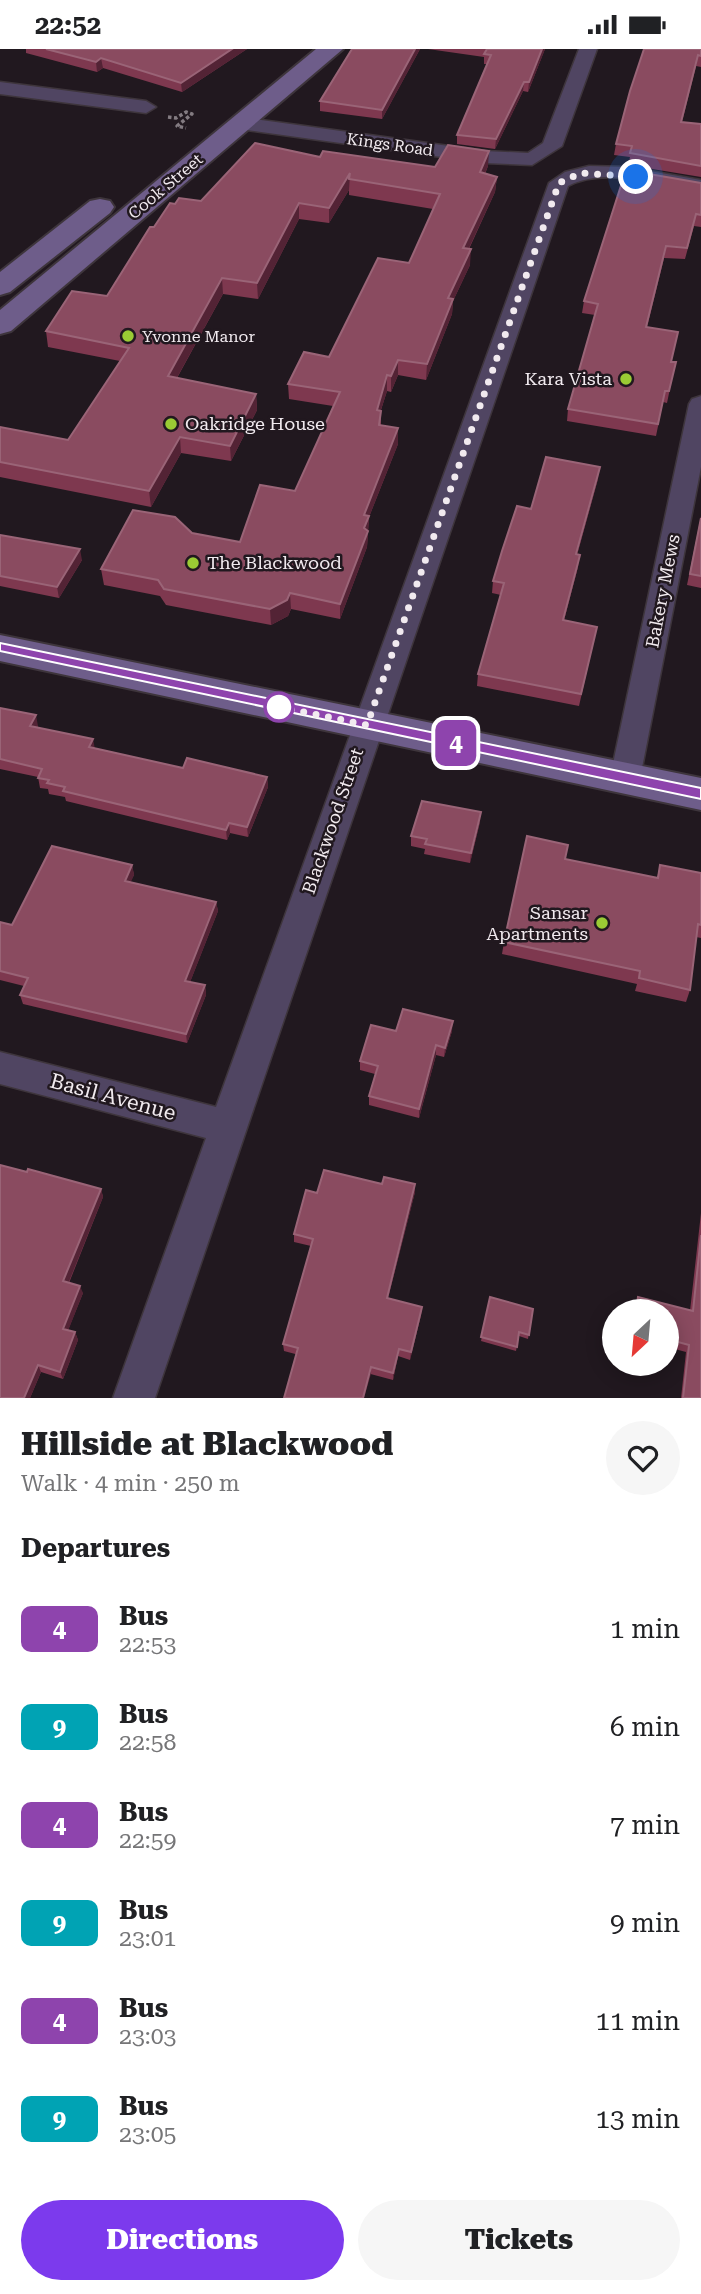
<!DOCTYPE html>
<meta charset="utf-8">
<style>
:root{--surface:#fff;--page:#f6f6f6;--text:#202124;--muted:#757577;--accent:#7c3aed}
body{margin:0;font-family:"Roboto Serif",serif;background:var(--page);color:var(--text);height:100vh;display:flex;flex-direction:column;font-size:26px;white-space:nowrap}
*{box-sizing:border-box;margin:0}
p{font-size:23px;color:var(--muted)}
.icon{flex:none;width:38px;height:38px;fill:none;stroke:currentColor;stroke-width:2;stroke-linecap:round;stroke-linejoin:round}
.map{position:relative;height:1349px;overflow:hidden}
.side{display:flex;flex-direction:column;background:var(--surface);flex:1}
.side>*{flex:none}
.badge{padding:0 14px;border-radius:10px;font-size:24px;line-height:46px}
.needle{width:46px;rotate:206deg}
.buttons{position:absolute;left:602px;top:1250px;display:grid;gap:14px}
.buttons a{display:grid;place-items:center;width:77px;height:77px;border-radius:50%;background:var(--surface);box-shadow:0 4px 18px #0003;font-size:35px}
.you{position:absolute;width:35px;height:35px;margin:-18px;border:5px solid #fff;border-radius:50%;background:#1a73e8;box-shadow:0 0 0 10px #1a73e833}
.map>.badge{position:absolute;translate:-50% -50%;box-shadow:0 0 0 4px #fff}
h2{padding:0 21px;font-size:26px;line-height:63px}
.round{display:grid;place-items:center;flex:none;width:74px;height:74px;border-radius:37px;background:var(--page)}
.headline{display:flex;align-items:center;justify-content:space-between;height:119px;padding:0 21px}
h1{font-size:33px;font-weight:800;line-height:52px}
.cta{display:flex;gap:14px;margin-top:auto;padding:14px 21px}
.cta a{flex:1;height:80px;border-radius:42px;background:var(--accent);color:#fff;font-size:28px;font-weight:800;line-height:80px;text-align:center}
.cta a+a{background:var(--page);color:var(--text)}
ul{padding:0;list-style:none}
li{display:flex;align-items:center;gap:21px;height:98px;padding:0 21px}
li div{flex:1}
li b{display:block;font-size:26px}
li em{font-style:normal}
li .badge{min-width:77px;font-weight:700;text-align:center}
.status{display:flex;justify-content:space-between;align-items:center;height:49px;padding:0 35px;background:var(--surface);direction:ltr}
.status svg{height:19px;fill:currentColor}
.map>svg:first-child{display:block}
</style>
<div class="status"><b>22:52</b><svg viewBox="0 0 49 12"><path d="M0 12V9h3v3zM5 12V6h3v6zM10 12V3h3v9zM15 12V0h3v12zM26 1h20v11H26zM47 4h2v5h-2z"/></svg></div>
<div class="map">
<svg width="701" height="1349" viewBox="0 0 701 1349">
<rect width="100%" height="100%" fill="#21181f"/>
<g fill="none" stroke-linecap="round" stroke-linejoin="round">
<g stroke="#3e353c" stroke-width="3">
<g id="minor">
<path d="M579 0H597L562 97 532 116 485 114 239 80 229 74 239 68 485 102 528 104 543 94Z"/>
<path d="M0 33 146 52 156 58 146 64 0 45Z"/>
<path d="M589 117 627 118 701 131V143C661 137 606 117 568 137L155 1349H113L206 1089 0 1035V1003L216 1058 549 134 565 123Z"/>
<path d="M701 347V418L640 729 636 737 625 741 614 737 610 729 689 355 692 350Z"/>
</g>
</g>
<g stroke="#3e353c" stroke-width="4">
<g id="secondary">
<path d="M316 0H343L11 282 0 285V261Z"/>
<path d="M100 150 110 152 114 158 110 164 10 243 0 246V223L90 152Z"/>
<path d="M0 586 701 729V761L0 612Z"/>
</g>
</g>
<path stroke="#837b81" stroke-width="3.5" stroke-dasharray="3.5 2.5" stroke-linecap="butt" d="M168 68 176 69 186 63 192 65 177 77 186 79"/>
<use href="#minor" fill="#504562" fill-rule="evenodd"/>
<use href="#secondary" fill="#6e5d8a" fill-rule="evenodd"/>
</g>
<g fill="#7e384f">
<path d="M26 0H247L182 43 103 19 97 23 26 4Z"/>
<path d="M352 0H420L382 70 320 62V52Z"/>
<path d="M428 0H545L528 43 523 42 495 100 457 95V86L488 15H484V8Z"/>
<path d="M701 0V18L696 17 682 73 701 75V128L628 116 630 108 614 106 616 95Z"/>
<path d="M320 108 435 118 488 117 485 125 497 128 495 143 469 200 470 216 453 252 452 265 426 331 398 326 391 343 387 342 381 361V376L398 395 369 468 367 498 340 570 291 560 288 567 271 576 166 556 160 547 104 536 101 520 192 484 240 493 295 442 333 357 289 350 288 335 329 308 409 214 433 160 349 146V141L329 174 299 170 258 250 223 245 177 329 256 345 257 361 231 412 181 404 151 458 0 428V378L68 391 120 312 48 298 46 282 107 247 154 178 175 155 201 152Z"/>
<path d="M701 134V178L694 177 685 210 664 209 647 278 672 313 673 325 667 354 663 353 656 387 567 372 568 360 595 266 582 264 584 252Z"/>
<path d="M598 430 577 506 578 518 564 571 597 578 579 657 477 637 478 625 501 546 492 544 493 532 531 460Z"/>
<path d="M701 467V539L687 536Z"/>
<path d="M0 486 82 511 59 549 0 537Z"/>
<path d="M0 659 38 677 37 679 95 699 183 719 267 728 268 738 248 788 230 784 227 791 66 752 65 748 49 745 48 740 40 739 38 728 0 720Z"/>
<path d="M480 773 470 814 424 805 425 800 411 797V787Z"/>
<path d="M565 810 657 829 660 816 701 824V889L696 888 690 941 686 953 635 942 637 935 502 905 504 893Z"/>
<path d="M132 816 134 826 130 833 216 853 218 862 190 933 205 936 206 946 187 994 23 955 20 946 24 937 0 931V873L12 876Z"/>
<path d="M396 982H452L444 1008 436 1006 419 1069 369 1056V1047L375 1025 360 1021V1012Z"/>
<path d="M27 1123 101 1140 103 1148 69 1234 83 1244 68 1281 75 1283 78 1291 63 1330 41 1323 30 1349Z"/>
<path d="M382 1135H415V1143L388 1249 422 1258 421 1266 410 1311 398 1307 393 1331 284 1302 283 1295 311 1197 294 1193V1185L317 1144Z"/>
<path d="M701 1164V1349H681L686 1303 667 1298V1262H634L638 1248 690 1262Z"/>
<path d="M490 1248 533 1260 528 1290 519 1287 516 1302 481 1292Z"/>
</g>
<g fill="#532335">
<path d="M232 0H247L182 43 181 34Z"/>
<path d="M415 0H420L382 70V61Z"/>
<path d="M542 0H545L528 43 529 33Z"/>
<path d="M698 6 696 17 679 84 681 73Z"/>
<path d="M101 9 103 19 97 23 96 13Z"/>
<path d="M524 33 523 42 495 100 496 90Z"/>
<path d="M489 102 488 117 479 138 480 123Z"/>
<path d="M350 124 349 141 329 174V159Z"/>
<path d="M497 128 495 143 462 214 463 199Z"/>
<path d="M299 154V170L258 250 257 234Z"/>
<path d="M666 197 664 209 644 289 646 278Z"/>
<path d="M471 200 470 216 453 252 452 265 426 331 427 315 448 249Z"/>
<path d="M222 229 223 245 169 343 168 327Z"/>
<path d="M398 311V326L391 343V327Z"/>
<path d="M387 326V342L376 376 377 361Z"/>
<path d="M256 345 257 361 231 412 230 397Z"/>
<path d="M398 379V395L369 468 367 498 340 570V555L364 466Z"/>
<path d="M180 388 181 404 151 458 149 442Z"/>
<path d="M600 418 598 430 574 517 576 505Z"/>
<path d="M80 500 82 511 59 549 57 538Z"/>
<path d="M580 506 578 518 561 583 563 571Z"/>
<path d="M290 544 291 560 288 567 271 576 270 560Z"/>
<path d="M36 666 38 677 32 688 30 677Z"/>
<path d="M93 690 95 700 89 698Z"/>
<path d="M267 728 268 738 248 788 247 778Z"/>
<path d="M481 763 480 773 470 814 471 804Z"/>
<path d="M229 774 230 784 227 791 226 781Z"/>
<path d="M132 816 134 826 127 842 125 832Z"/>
<path d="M216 853 218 862 187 941 185 932Z"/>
<path d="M205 936 206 946 187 994 186 985Z"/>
<path d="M453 972 452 982 444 1008 445 999Z"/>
<path d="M436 996V1006L419 1069V1060Z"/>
<path d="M415 1135V1143L386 1257 387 1249Z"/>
<path d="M101 1140 103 1148 66 1240 63 1232Z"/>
<path d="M80 1237 83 1244 66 1287 63 1280Z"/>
<path d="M422 1258 421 1266 410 1311 411 1303Z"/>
<path d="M75 1283 78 1291 63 1330 60 1323Z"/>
<path d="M399 1300 398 1307 393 1331V1324Z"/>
<path d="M38 1316 41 1323 30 1349H24Z"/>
<path d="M371 1318V1325L364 1349H363Z"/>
</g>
<g fill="#8a4b60" stroke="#9a6477" stroke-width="2">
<path d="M46 0H232L181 34 101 9 96 13Z"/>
<path d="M352 0H415L382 61 320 52Z"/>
<path d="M487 0H542L529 33H524L496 90 457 86 491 6 484 5Z"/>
<path d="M644 0H701V7L698 6 681 73 701 75V117L630 104 632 97 616 95 630 42Z"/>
<path d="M255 94 320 108 323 102 435 118 448 96 489 102 480 123 497 128 463 199 471 200 448 249 453 250 427 315 398 311 391 327 387 326 377 361 381 362 379 376 398 379 364 466 369 467 364 479 368 482 340 555 290 544 287 551 270 560 164 540 158 531 101 520 133 461 175 468 192 484 240 493 260 436 295 442 340 343 288 335 304 303 329 308 378 209 409 214 440 145 349 130 350 124 329 159 299 154 257 234 222 229 168 327 256 345 230 397 180 388 149 442 0 413V378L68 391 129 299 46 282 72 242 107 247 150 178H154L170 154 175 155 179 149 201 152Z"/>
<path d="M626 121 701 134V166L696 165 687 199 666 197 646 278 678 283 671 313H676L669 342H665L658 375 568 360 598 255 584 252Z"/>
<path d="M546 408 600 418 576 505 580 506 563 571 597 578 581 645 478 625 504 534 493 532 502 502 517 457 531 460Z"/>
<path d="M701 469V527L690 525Z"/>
<path d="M0 486 80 500 57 538 0 527Z"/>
<path d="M0 659 36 666 30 677 93 690 89 698 183 719 187 709 267 728 247 778 229 774 226 781 63 742 65 738 47 734 49 731 38 729 42 720 0 710Z"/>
<path d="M422 752 481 763 471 804 425 795 427 790 411 787Z"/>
<path d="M527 787 568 796 565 810 658 829 660 816 701 824V876L698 875 690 941 639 929 640 922 504 893Z"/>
<path d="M52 797 132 816 125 832 216 853 185 932 205 936 186 985 20 946 28 929 0 922V873L12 876Z"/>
<path d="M403 960 453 972 445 999 436 996 419 1060 369 1047 378 1017 360 1012 371 976 396 982Z"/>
<path d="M0 1116 27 1123 28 1120 101 1140 63 1232 80 1237 63 1280 75 1283 60 1323 38 1316 24 1349H0Z"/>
<path d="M324 1121 382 1135 384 1128 415 1135 387 1249 422 1258 411 1303 399 1300 393 1324 371 1318 363 1349H284L298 1299 283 1295 313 1190 294 1185 306 1141 317 1144Z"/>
<path d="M701 1186V1349H683L689 1296 667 1290V1262H636L638 1248 693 1262Z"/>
<path d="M490 1248 533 1260 529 1286 519 1283 517 1298 481 1288Z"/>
</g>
<path fill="#8e44ad" stroke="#fff" stroke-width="2" d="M0 594 701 739V750L0 602Z"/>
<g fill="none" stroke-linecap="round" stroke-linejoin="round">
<path stroke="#f1eaef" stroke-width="7" stroke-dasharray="0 12.6" d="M279 658 367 676 559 134 581 124 636 128"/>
</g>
<g fill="#9acb34" stroke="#21181f" stroke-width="2.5">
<circle cx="128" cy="287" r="7"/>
<circle cx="626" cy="330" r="7"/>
<circle cx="171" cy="375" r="7"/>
<circle cx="193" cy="514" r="7"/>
<circle cx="602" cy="874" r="7"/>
</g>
<circle fill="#fff" stroke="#8e44ad" stroke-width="3.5" cx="279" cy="658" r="14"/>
<g text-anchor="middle" stroke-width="5" stroke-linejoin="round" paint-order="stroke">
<g font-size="16" fill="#f1eaef" stroke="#21181f">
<text transform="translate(390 95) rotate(8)" y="6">Kings Road</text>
<text transform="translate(165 137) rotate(-40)" y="6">Cook Street</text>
</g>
<g font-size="16" fill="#f1eaef" stroke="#21181f" text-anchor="start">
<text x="142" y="293">Yvonne Manor</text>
</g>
<g font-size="18" fill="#f1eaef" stroke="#21181f" text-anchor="end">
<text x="612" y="336">Kara Vista</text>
<text x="185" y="381" text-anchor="start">Oakridge House</text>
<text x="207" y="520" text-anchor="start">The Blackwood</text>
<text x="588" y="870">Sansar<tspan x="588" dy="21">Apartments</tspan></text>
</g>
<g font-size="18" fill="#f1eaef" stroke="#21181f">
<text transform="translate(663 542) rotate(-79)" y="6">Bakery Mews</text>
<text transform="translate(333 772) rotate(-71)" y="6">Blackwood Street</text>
</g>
<g font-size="21" fill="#f1eaef" stroke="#21181f">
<text transform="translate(113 1048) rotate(15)" y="7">Basil Avenue</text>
</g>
</g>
</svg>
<div class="buttons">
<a><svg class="needle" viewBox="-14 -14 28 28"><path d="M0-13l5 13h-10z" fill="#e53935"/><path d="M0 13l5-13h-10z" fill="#757577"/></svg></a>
</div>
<div class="you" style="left:636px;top:128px"></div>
<b class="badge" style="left:456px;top:694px;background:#8e44ad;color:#fff">4</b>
</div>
<section class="side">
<div class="headline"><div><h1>Hillside at Blackwood</h1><p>Walk · 4 min · 250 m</p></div><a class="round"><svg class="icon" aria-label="heart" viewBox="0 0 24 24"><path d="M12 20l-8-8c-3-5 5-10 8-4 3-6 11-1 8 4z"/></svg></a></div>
<h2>Departures</h2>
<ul>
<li><span class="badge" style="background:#8e44ad;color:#fff">4</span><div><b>Bus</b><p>22:53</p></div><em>1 min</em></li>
<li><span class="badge" style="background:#00a3b4;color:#fff">9</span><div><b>Bus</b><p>22:58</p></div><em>6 min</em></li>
<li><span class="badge" style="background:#8e44ad;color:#fff">4</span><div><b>Bus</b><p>22:59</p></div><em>7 min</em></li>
<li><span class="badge" style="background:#00a3b4;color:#fff">9</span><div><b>Bus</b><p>23:01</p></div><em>9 min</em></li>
<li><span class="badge" style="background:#8e44ad;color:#fff">4</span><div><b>Bus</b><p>23:03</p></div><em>11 min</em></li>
<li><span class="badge" style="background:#00a3b4;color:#fff">9</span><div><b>Bus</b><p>23:05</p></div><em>13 min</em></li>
</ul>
<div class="cta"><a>Directions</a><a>Tickets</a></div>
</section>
